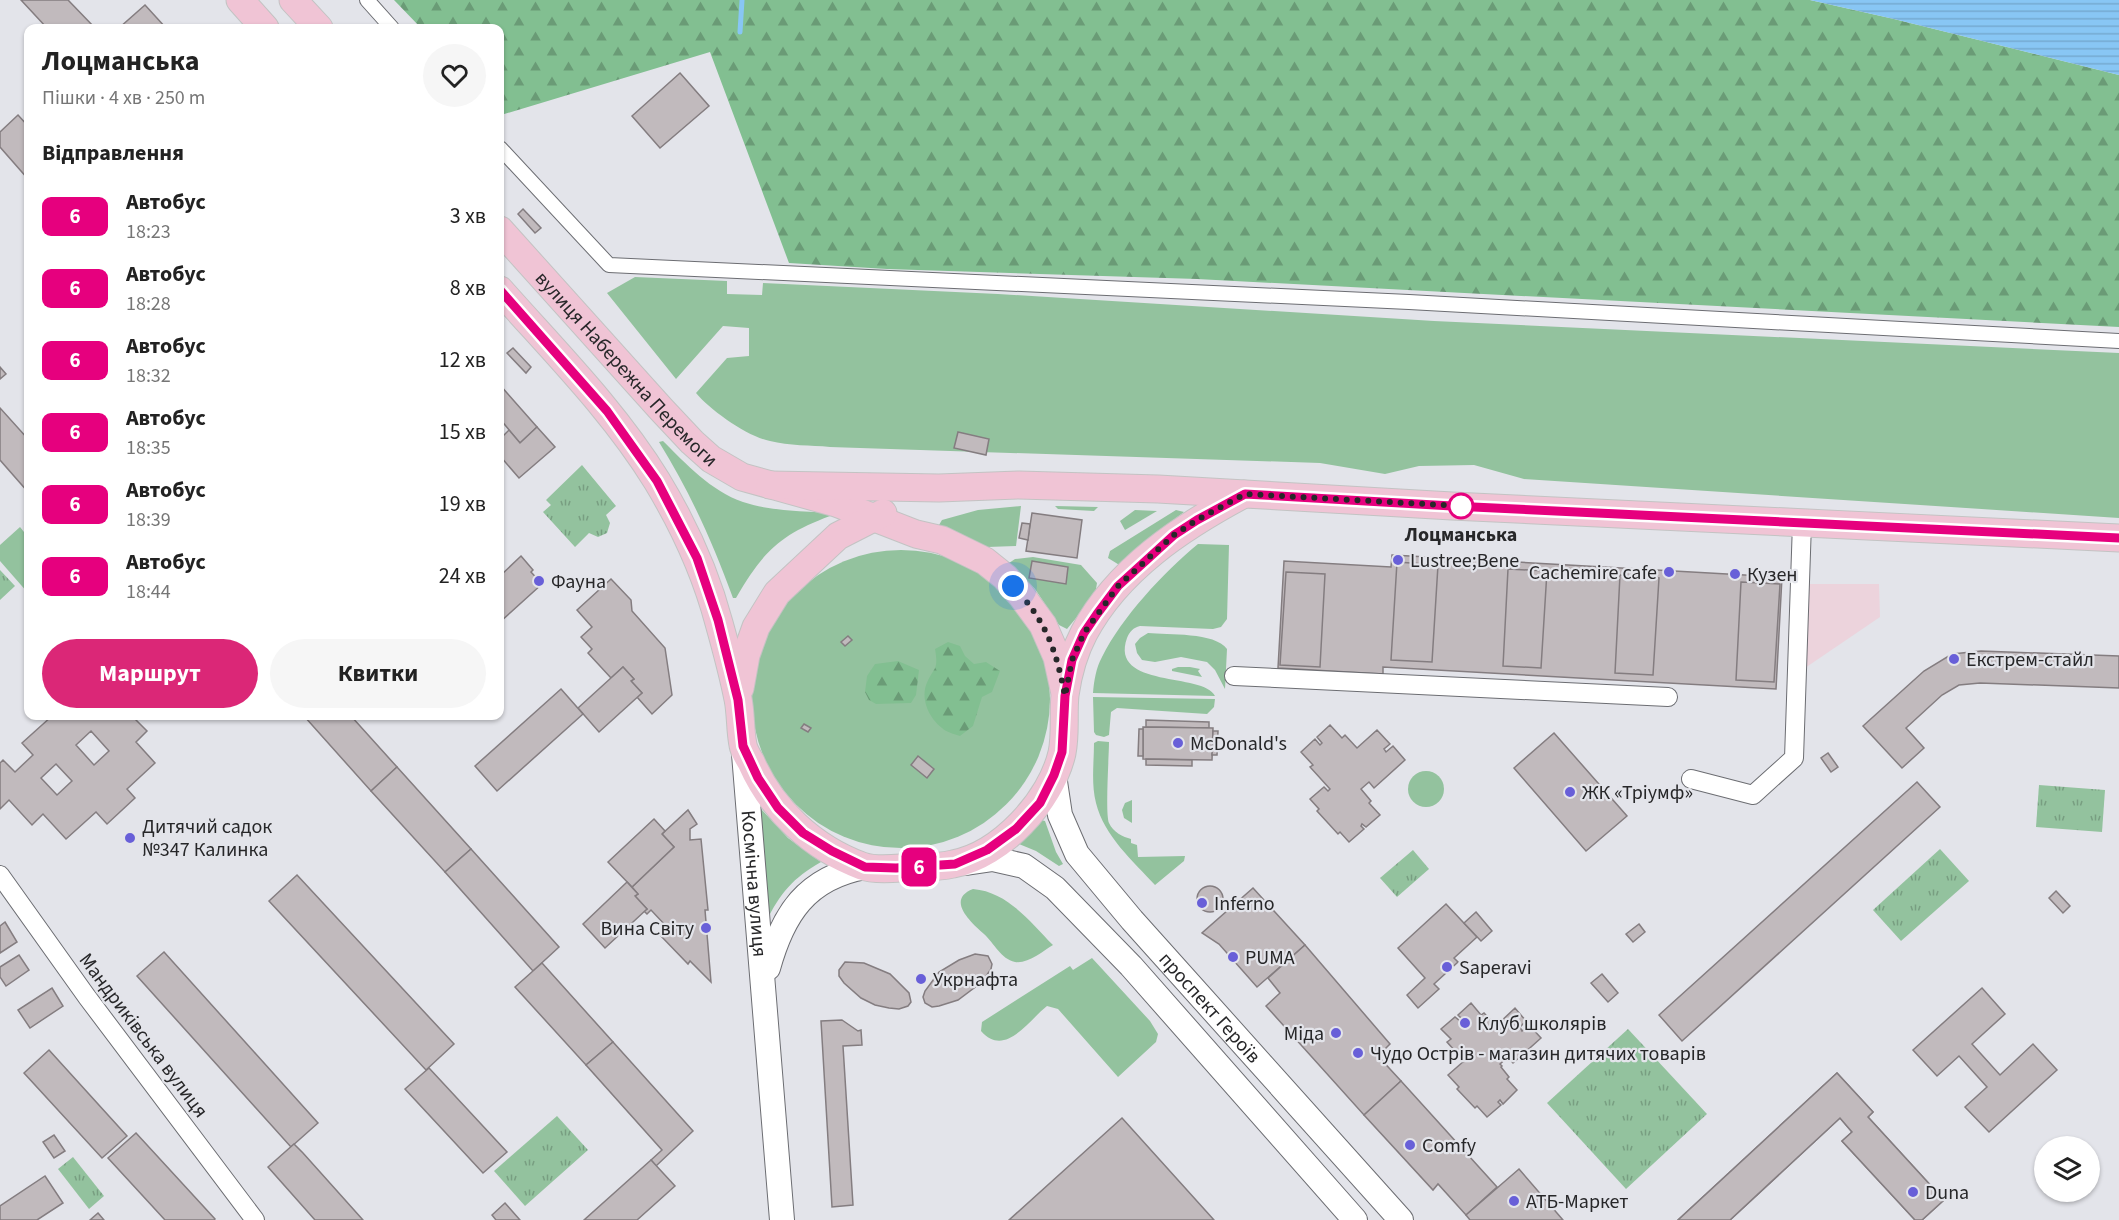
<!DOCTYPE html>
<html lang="uk">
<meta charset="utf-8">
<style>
:root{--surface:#fff;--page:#f6f6f6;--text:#222;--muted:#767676;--accent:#db2777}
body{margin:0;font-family:"Source Sans 3",sans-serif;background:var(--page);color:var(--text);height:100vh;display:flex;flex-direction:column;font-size:22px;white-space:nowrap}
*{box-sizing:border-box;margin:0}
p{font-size:20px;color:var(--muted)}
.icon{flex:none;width:33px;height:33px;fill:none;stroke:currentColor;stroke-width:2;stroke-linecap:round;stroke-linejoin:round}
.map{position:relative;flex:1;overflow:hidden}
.sheet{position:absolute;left:24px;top:24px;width:480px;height:696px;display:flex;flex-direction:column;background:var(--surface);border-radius:12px;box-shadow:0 2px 4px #0004}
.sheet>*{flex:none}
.badge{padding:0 12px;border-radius:9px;font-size:21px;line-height:39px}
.fabs{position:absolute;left:2034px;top:1136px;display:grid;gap:12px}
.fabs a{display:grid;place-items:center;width:66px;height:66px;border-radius:50%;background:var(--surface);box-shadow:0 2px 4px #0004;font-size:30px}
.you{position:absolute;width:30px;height:30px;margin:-15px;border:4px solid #fff;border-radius:50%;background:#1a73e8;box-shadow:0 0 0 9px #1a73e833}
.map>.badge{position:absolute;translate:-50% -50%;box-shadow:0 0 0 3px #fff}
h2{padding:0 18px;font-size:22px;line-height:54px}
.round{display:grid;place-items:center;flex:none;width:63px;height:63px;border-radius:32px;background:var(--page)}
.summary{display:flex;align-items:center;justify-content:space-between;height:102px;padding:0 18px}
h1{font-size:28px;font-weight:700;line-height:45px}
.button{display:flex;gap:12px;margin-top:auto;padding:12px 18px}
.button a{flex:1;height:69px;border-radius:36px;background:var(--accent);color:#fff;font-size:24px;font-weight:700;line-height:69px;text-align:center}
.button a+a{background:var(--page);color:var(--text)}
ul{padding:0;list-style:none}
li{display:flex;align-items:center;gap:18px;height:72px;padding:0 18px}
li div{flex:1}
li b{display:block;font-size:22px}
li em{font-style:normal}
li .badge{min-width:66px;font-weight:700;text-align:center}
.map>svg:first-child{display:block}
</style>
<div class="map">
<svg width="2119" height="1220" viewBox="0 0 2119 1220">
<defs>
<pattern id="forest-firs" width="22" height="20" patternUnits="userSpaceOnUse" patternTransform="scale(1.5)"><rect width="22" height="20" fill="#82bf91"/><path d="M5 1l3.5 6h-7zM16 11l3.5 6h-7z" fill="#6a9b76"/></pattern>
<pattern id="park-tufts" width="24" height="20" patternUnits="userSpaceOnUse" patternTransform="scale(1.5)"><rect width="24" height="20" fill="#93c29e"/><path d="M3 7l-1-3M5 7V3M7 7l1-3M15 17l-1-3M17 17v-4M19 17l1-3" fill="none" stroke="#789e81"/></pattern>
<pattern id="water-rules" width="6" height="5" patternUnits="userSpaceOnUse" patternTransform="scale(1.5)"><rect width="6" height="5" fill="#88c6f4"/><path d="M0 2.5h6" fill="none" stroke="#75aad1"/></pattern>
</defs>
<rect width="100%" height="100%" fill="#e3e4ea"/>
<path fill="#ecd3dc" d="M1804 584H1879L1880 617 1802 670Z"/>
<g fill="#93c29e">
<path d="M635 277 727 281V294L762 295 763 283 998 294 1434 321 2119 353V518L1524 479 1474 465 1419 466 1385 474 1320 463 830 447C811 445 789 446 770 441 748 437 710 410 696 393L727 358 749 356V328L723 326 676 379 607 293Z"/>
<path d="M663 441C686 464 711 491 743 502 770 511 801 511 830 513V516C779 535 763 552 736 598H733C712 541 691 494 659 442Z"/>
<path d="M1021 506 1016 546 987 547 939 525 942 520 978 510Z"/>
<path d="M1055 506 1098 507 1094 511 1058 509Z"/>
<path d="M1135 510 1157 511 1125 530 1120 521Z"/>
<path d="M1176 510 1184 512 1151 537 1121 566 1108 558 1110 551Z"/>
<path d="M20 527 28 537V593L0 561V545Z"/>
<path d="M1198 544 1229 545 1227 619 1221 627 1213 629 1140 626C1133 628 1130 631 1127 638 1109 689 1204 672 1215 696L1093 693C1094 681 1096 668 1102 657 1122 617 1163 573 1198 544Z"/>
<circle cx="901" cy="699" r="149"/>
<path d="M1033 557 1081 565 1097 583 1095 595 1067 629 1059 625 1035 589 1009 563 1015 559Z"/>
<path d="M1148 633C1168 635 1215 632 1227 649L1225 689 1215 670 1207 662 1181 657 1155 662 1142 660 1137 653 1135 644 1140 638Z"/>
<path d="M1178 667H1190L1200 669 1198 671 1202 677 1172 671V669Z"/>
<path d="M1093 697 1215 699 1214 707 1207 714 1117 708 1111 712 1109 735 1104 737 1096 735 1094 732Z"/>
<path d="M1098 741 1109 742C1109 757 1105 813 1109 823 1113 832 1123 837 1131 839V843L1137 845 1138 857 1185 856 1184 861 1155 885C1133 861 1104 836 1096 803 1091 784 1094 762 1094 743Z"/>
<circle cx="1426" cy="789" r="18"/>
<path d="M1132 800V823L1124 818 1122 810 1125 803Z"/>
<path d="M754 806 761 809 788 838 821 862C793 878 780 893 766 922Z"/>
<path d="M1041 820 1045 821 1056 852 1063 864 1059 866 1036 851 1019 844Z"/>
<path d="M973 889C1008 892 1029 921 1053 945 1043 951 1028 964 1015 962 1001 959 994 943 984 934 972 923 945 900 973 889Z"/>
<path d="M1092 958 1150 1021 1158 1034 1156 1042 1118 1077 1058 1009 1047 1006C1027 1022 1005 1058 981 1031L982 1022 1070 966 1073 970Z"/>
</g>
<g fill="url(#forest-firs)">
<path d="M394 0H1810L1894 19 2119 75V327L1197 279 887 269 789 263 710 52 501 115 500 113V28H421Z"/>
<path d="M948 642 960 646 965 656 974 664 986 662 1000 671 992 692 982 697 973 726 960 736C954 734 946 732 942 728 929 718 921 700 926 685 933 667 939 672 935 649Z"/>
<path d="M898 661 919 670 916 695 911 703 876 704 869 700 865 692 867 676 875 664Z"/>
</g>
<g fill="url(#park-tufts)">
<path d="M582 465 616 506 606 515 610 523 607 533 598 537 589 533 575 547 543 512 551 505 546 500Z"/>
<path d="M0 570 15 586 0 600Z"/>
<path d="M2039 785 2105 790 2102 832 2036 827Z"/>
<path d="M1940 849 1969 881 1901 941 1873 910Z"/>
<path d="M1413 850 1429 869 1397 897 1380 878Z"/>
<path d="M1628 1029 1707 1114 1626 1189 1547 1103Z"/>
<path d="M557 1116 588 1150 525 1206 494 1171Z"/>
<path d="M73 1157 104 1196 89 1209 58 1169Z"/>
</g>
<path fill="url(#water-rules)" d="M1810 0H2119V75L1894 19Z"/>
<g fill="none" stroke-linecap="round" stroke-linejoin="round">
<path stroke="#88c6f4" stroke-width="5" d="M740 32 742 0"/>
</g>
<g fill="#c1babd" stroke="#847d80" stroke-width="1.5" fill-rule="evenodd">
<path d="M21 0H68L95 28H47Z"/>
<path d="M145 5 166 28H119Z"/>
<path d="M680 73 709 106 660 148 632 116Z"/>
<path d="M18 115 28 126V179L0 147V132Z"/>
<path d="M523 209 541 228 535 233 518 214Z"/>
<path d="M513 348 531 367 526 373 507 353Z"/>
<path d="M0 367 6 374 0 379Z"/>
<path d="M500 385 537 427 520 443 500 419Z"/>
<path d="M0 408 28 439V492L0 460Z"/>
<path d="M537 427 555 447 519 478 500 456V439L509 430 520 443Z"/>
<path d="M958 432 989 439 986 455 954 448Z"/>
<path d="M1032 513 1082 520 1077 558 1026 551Z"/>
<path d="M1022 523 1030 524 1028 540 1019 538Z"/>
<path d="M1392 555 1782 577 1776 689 1383 667V674L1278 668 1284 561 1391 567Z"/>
<path d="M521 556 533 570 531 572 542 584 500 622V576Z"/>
<path d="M1032 561 1068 567 1066 584 1029 578Z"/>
<path d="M1397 562 1438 565 1432 662 1391 660Z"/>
<path d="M1508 569 1547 571 1541 668 1503 666Z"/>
<path d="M1286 572 1325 574 1320 667 1280 665Z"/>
<path d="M1620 575 1659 578 1653 675 1615 673Z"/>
<path d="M611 579 631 600 632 611 665 648 672 695 652 714 637 697 642 693 631 681 634 679 623 667 611 678 588 653 592 649 581 637 592 627 577 610Z"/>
<path d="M1741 582 1780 584 1774 682 1736 680Z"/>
<path d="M848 636 852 640 845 646 841 642Z"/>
<path d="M1981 651 2119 656V688L1980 683 1959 685 1942 695 1906 728 1924 748 1902 768 1863 726 1924 671 1952 654Z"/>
<path d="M623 667 634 679 631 681 642 693 599 732 578 708Z"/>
<path d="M561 689 583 714 497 791 475 766Z"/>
<path d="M52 716H132L147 731 136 742 155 763 127 789 135 798 107 824 96 812 66 839 43 814 32 825 9 800 0 809V763L3 760 15 772 33 755 22 743ZM91 731 109 751 94 765 76 745ZM56 764 72 781 57 795 41 778Z"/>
<path d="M304 716H351L397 767 371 791Z"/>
<path d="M1146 720 1209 722V728L1146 727Z"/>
<path d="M804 724 811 728 808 732 801 728Z"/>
<path d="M1330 725 1342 738 1345 735 1357 748 1377 730 1390 744 1384 749 1386 752 1393 746 1405 760 1374 788 1369 782 1361 789 1371 801 1369 803 1380 815 1366 827 1362 824 1361 826 1364 829 1349 842 1340 832 1338 834 1317 811 1319 809 1310 799 1324 787 1328 791 1330 789 1310 767 1313 765 1301 752 1315 739 1320 745 1322 743 1317 737Z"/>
<path d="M1143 727 1213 728 1212 760 1143 759Z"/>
<path d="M1139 729H1143V756H1138Z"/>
<path d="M1213 731H1218L1217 755H1212Z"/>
<path d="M1554 733 1627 816 1586 851 1514 768Z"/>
<path d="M1828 753 1838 767 1831 772 1821 758Z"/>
<path d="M918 756 934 769 927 778 911 765Z"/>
<path d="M1146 759 1192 760V766L1146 765Z"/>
<path d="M397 767 471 849 445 872 371 791Z"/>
<path d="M1917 782 1940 807 1682 1041 1659 1015Z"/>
<path d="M688 810 697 824 690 829V840L701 839 708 910H705L711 982 690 961 688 964 659 934 666 926 651 910 647 914 644 911 647 909 635 896 638 894 632 887 674 847 662 834Z"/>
<path d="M654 819 665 831 662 834 674 847 632 887 608 862Z"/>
<path d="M471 849 559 947 533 971 445 872Z"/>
<path d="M297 875 454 1044 426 1070 269 901Z"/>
<path d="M627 882 638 894 635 896 647 909 605 948 583 924Z"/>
<circle cx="1210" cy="899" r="13"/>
<path d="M1253 888 1305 945 1257 987 1219 944 1202 933Z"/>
<path d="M2056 891 2070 906 2063 913 2049 898Z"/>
<path d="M1446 904 1477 937 1454 958 1458 962 1434 984 1439 989 1418 1008 1407 995 1425 978 1398 948Z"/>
<path d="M1476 912 1492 931 1481 941 1464 923Z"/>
<path d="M5 922 17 942 0 953V926Z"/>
<path d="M1639 924 1645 932 1633 942 1626 934Z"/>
<path d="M1305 945 1390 1044 1378 1056 1401 1081 1364 1115 1266 1006 1280 993 1268 978Z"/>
<path d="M164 952 318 1123 291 1147 137 976Z"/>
<path d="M975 954 988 956 992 964 991 969 982 982 958 1000 939 1006 932 1007 925 1003 923 997 925 991 939 972 959 960Z"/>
<path d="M19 955 29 970 6 986 0 977V967Z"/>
<path d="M845 962 864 963 890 974 909 993 911 1002 908 1006 899 1009 889 1008 875 1005 861 998 844 983 839 976V970Z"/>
<path d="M542 963 613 1042 586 1065 515 987Z"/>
<path d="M1602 974 1618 993 1608 1002 1591 983Z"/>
<path d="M52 988 63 1006 30 1028 18 1010Z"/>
<path d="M1982 988 2005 1014 1972 1044 2000 1075 2033 1044 2057 1070 1989 1132 1965 1107 1987 1087 1959 1056 1937 1076 1913 1050Z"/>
<path d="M1471 1003 1481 1015 1484 1013 1496 1026 1515 1008 1526 1021 1520 1027 1522 1031 1529 1025 1541 1038 1513 1063 1508 1057 1500 1064 1502 1066 1501 1067 1509 1077 1507 1079 1517 1090 1503 1104 1500 1100 1498 1102 1501 1105 1487 1117 1477 1106 1475 1108 1457 1089 1459 1087 1448 1075 1464 1061 1447 1042 1451 1039 1441 1029 1455 1017 1460 1021 1462 1019 1458 1015Z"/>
<path d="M842 1020 858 1031 861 1030 862 1045 843 1046 853 1205 832 1207 821 1021Z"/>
<path d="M613 1042 693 1131 656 1166 651 1160 662 1150 586 1065Z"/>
<path d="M49 1050 127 1136 102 1158 24 1073Z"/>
<path d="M429 1068 507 1152 483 1173 405 1089Z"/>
<path d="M1837 1073 1873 1112 1868 1117 1944 1200 1922 1220H1915L1842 1141 1852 1132 1840 1118 1730 1220H1678Z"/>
<path d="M1837 1073 1873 1112 1868 1117 1944 1200 1922 1220H1915L1842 1141 1852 1132 1840 1118 1730 1220H1678Z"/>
<path d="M1401 1081 1497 1187 1466 1215 1438 1184 1433 1190 1364 1115Z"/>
<path d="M1122 1118 1214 1220H1009Z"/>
<path d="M136 1133 215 1219 214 1220H165L108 1158Z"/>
<path d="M54 1135 65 1151 54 1158 43 1142Z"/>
<path d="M294 1144 303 1153 363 1220H315L268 1167Z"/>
<path d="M651 1160 675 1186 637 1220H584Z"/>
<path d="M1519 1169 1563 1220H1470L1466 1215Z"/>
<path d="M45 1176 63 1203 37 1220H0V1206Z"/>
<path d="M505 1203 520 1220H496L492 1215Z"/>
<path d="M98 1213 104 1220H90Z"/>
</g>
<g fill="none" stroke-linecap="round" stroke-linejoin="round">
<g stroke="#6c6d72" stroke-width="16">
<g id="pedestrian">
<path d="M367 0 392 28"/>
<path d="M500 148 609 265 1409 302 2119 341"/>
</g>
</g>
<g stroke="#6c6d72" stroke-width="20">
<g id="minor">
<path d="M1234 676 1668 697"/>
<path d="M1691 779 1753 795 1794 758 1802 523"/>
<path d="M0 875 87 997 255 1220"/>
</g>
</g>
<g stroke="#6c6d72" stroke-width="26">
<g id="secondary">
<path id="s1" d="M744 754 782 1220"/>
<path id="s2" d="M1054 775 1060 815 1077 854 1132 920 1401 1220"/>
<path d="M966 863 993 859 1024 866 1055 888 1131 966 1355 1220"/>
<path d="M768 968C783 914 806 878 865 867"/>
</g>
</g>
<g stroke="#c3c3c3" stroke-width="29">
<g id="primary">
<path d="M240 0 265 28"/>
<path d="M293 0 319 28"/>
<path id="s3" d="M500 230 661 409 692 442 711 459 742 477 836 503 916 534 942 540 985 561 1005 577 1021 595 1043 625 1057 657 1064 689"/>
<path d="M500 290C554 351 614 411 657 481 683 524 706 574 719 623 726 648 733 674 738 699 741 714 740 730 743 745 744 751 748 757 751 762 772 810 813 848 862 866 873 870 889 869 901 868 918 867 936 868 953 864 1001 855 1051 801 1062 753 1066 734 1063 714 1065 695 1068 674 1074 652 1084 633 1118 569 1182 527 1244 494"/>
<path d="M770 485 939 488 1019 485 1158 489 1452 506 2119 538"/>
<path d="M740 688 746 655 756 627 777 593 838 536 883 513"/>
</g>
</g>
<use href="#pedestrian" stroke="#fff" stroke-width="14"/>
<use href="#minor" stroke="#fff" stroke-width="18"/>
<use href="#secondary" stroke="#fff" stroke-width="24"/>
<use href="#primary" stroke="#f0c4d5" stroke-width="27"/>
</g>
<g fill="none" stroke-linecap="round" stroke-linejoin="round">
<g stroke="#fff" stroke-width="14">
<path id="line" d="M500 290 607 411 657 481 697 558 718 620 738 700 743 746 758 778 778 808 803 833 832 851 865 867 896 868 955 864 987 850 1016 829 1040 803 1054 775 1062 752 1065 696 1072 660 1084 633 1097 614 1118 586 1174 535 1197 520 1245 494 1452 506 2119 538"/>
</g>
<use href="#line" stroke="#e6007e" stroke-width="9"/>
<path stroke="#272729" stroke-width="6" stroke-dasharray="0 10.8" d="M1013 586C1046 621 1056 649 1065 696L1072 660 1084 633 1118 586 1174 535 1197 520 1245 494 1461 506"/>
</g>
<circle fill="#fff" stroke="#e6007e" stroke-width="3" cx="1461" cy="506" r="12"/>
<g fill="#685fd8" stroke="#e3e4ea" stroke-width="2">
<circle cx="1398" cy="560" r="6"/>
<circle cx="1669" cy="572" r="6"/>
<circle cx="1735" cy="574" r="6"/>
<circle cx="539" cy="581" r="6"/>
<circle cx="1954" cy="659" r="6"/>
<circle cx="1178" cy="743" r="6"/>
<circle cx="1570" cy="792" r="6"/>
<circle cx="130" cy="838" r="6"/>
<circle cx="1202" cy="903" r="6"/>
<circle cx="706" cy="928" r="6"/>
<circle cx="1233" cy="957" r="6"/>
<circle cx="1447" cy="967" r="6"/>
<circle cx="921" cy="979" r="6"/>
<circle cx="1465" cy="1023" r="6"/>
<circle cx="1336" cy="1033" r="6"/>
<circle cx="1358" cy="1053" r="6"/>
<circle cx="1410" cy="1145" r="6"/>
<circle cx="1913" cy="1192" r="6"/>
<circle cx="1514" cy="1201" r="6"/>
</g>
<g text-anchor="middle" stroke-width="4.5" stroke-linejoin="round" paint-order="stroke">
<g font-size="20" fill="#272729" stroke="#e3e4ea">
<text dy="7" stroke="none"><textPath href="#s3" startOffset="188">вулиця Набережна Перемоги</textPath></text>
<text dy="7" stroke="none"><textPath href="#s1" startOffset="130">Космічна вулиця</textPath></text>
<text dy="7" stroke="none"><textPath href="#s2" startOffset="286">проспект Героїв</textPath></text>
<text transform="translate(144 1035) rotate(53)" y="7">Мандриківська вулиця</text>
</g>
<g font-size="20" font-weight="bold" fill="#272729" stroke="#e3e4ea">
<text x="1461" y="541">Лоцманська</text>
</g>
<g font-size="20" fill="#272729" stroke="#e3e4ea" text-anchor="start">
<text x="1410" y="567">Lustree;Bene</text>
<text x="1657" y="579" text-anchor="end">Cachemire cafe</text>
<text x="1747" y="581">Кузен</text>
<text x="551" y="588">Фауна</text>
<text x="1966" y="666">Екстрем-стайл</text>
<text x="1190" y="750">McDonald's</text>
<text x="1582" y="799">ЖК «Тріумф»</text>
<text x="142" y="833">Дитячий садок<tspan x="142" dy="23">№347 Калинка</tspan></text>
<text x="1214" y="910">Inferno</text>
<text x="694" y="935" text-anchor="end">Вина Світу</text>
<text x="1245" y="964">PUMA</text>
<text x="1459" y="974">Saperavi</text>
<text x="933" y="986">Укрнафта</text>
<text x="1477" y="1030">Клуб школярів</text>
<text x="1324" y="1040" text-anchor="end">Міда</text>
<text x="1370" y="1060">Чудо Острів - магазин дитячих товарів</text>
<text x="1422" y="1152">Comfy</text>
<text x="1925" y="1199">Duna</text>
<text x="1526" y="1208">АТБ-Маркет</text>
</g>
</g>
</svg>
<div class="fabs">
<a><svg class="icon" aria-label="layers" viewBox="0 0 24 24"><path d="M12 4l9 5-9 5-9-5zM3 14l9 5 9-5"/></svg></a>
</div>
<div class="you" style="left:1013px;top:586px"></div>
<b class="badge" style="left:919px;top:867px;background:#e6007e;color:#fff">6</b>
<section class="sheet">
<div class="summary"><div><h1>Лоцманська</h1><p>Пішки · 4 хв · 250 m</p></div><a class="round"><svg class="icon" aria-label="heart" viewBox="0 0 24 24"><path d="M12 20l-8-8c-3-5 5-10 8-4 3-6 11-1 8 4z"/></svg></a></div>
<h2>Відправлення</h2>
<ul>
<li><span class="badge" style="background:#e6007e;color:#fff">6</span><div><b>Автобус</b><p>18:23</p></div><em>3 хв</em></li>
<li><span class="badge" style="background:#e6007e;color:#fff">6</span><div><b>Автобус</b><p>18:28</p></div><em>8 хв</em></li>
<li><span class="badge" style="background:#e6007e;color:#fff">6</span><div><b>Автобус</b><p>18:32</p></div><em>12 хв</em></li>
<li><span class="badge" style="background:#e6007e;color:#fff">6</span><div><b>Автобус</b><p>18:35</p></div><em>15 хв</em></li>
<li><span class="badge" style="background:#e6007e;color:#fff">6</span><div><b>Автобус</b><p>18:39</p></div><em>19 хв</em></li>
<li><span class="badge" style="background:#e6007e;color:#fff">6</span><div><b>Автобус</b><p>18:44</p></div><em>24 хв</em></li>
</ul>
<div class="button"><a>Маршрут</a><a>Квитки</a></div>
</section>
</div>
